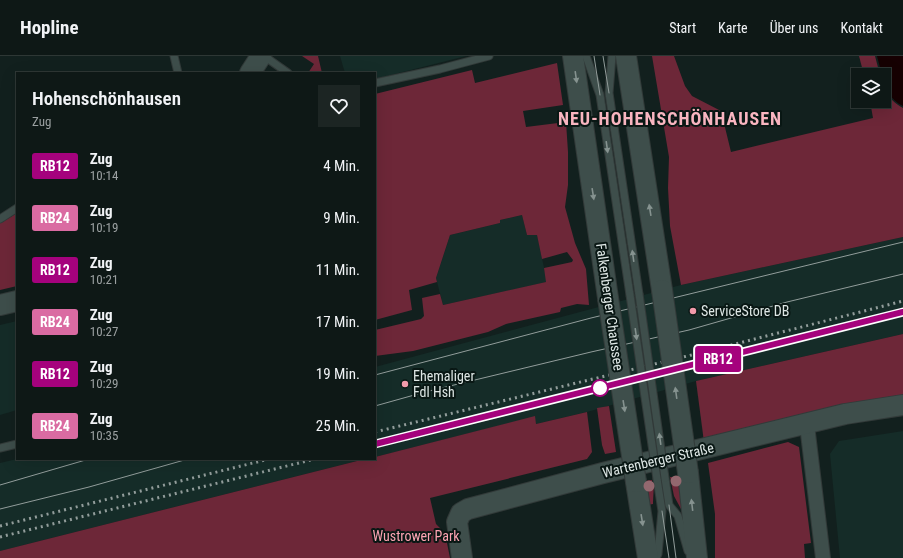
<!DOCTYPE html>
<html lang="de">
<meta charset="utf-8">
<style>
:root{--surface:#0e1816;--page:#1c2523;--text:#f1f3f6;--muted:#9ba0a1;--line:#2e3735}
body{margin:0;font-family:"Roboto Condensed",sans-serif;background:var(--page);color:var(--text);height:100vh;display:flex;flex-direction:column;font-size:15px;white-space:nowrap}
*{box-sizing:border-box;margin:0}
p{font-size:13px;color:var(--muted)}
.icon{flex:none;width:22px;height:22px;fill:none;stroke:currentColor;stroke-width:2;stroke-linecap:round;stroke-linejoin:round}
.map{position:relative;flex:1;overflow:hidden}
.panel{position:absolute;left:16px;top:16px;width:360px;height:388px;display:flex;flex-direction:column;background:var(--surface);border-radius:0px;box-shadow:0 4px 16px #0002,0 0 0 1px var(--line)}
.panel>*{flex:none}
.badge{padding:0 8px;border-radius:3px;font-size:14px;line-height:26px}
.fabs{position:absolute;left:851px;top:12px;display:grid;gap:8px}
.fabs a{display:grid;place-items:center;width:40px;height:40px;border-radius:0px;background:var(--surface);box-shadow:0 4px 16px #0002,0 0 0 1px var(--line);font-size:20px}
.map>.badge{position:absolute;translate:-50% -50%;box-shadow:0 0 0 2px #fff}
.round{display:grid;place-items:center;flex:none;width:42px;height:42px;border-radius:0px;background:var(--page)}
.overview{display:flex;align-items:center;justify-content:space-between;height:68px;padding:0 16px}
h1{font-size:19px;font-weight:600;line-height:30px}
ul{padding:0;list-style:none}
li{display:flex;align-items:center;gap:12px;height:52px;padding:0 16px}
li div{flex:1}
li b{display:block;font-size:15px}
li em{font-style:normal}
li .badge{min-width:44px;font-weight:700;text-align:center}
header{display:flex;align-items:center;gap:24px;box-sizing:border-box;height:56px;padding:0 20px;background:var(--surface);border-bottom:1px solid var(--line)}
header strong{font-size:19px}
nav{display:flex;gap:22px;margin-inline-start:auto;font-size:14px}
.map>svg:first-child{display:block}
</style>
<header>
<strong>Hopline</strong>
<nav><a>Start</a><a>Karte</a><a>Über uns</a><a>Kontakt</a></nav>
</header>
<div class="map">
<svg width="903" height="502" viewBox="0 0 903 502">
<rect width="100%" height="100%" fill="#12201e"/>
<g fill="#152c28">
<path d="M340 0H466L375 23V17H345Z"/>
<path d="M522 159 527 179 537 178 547 226 443 249 436 222 450 179 500 167V164Z"/>
<path d="M903 181V278L696 325 587 356 536 368 534 361 375 401V311L681 229Z"/>
<path d="M17 265V354L0 359V269Z"/>
<path d="M903 375V502H840L830 398 839 385Z"/>
<path d="M17 403H365L0 495V407Z"/>
</g>
<g fill="#6d2738">
<path d="M302 0H318L322 17H308L314 8Z"/>
<path d="M652 0H674L685 30 692 40 721 55 731 96 873 62 870 45H884V32C887 40 895 48 903 52V181L681 229 670 170 668 132 669 101Z"/>
<path d="M859 0H875L880 19H864Z"/>
<path d="M557 7 563 49 523 55 526 71 566 66 568 96V129L565 151 575 187 586 213 589 249 577 248 561 252 560 256 506 268 488 276 413 295 375 300V274L421 263 424 260 422 242 440 238 443 249 546 226 544 212 572 206 573 204 567 196 542 203 537 179H527L522 159 500 164V167L450 179 436 222 437 226 409 234 412 254 375 264V38L472 14 475 27Z"/>
<path d="M17 157V230L0 234V167Z"/>
<path d="M903 278V342L704 386 696 325Z"/>
<path d="M609 350 616 396 605 398 602 389 597 352Z"/>
<path d="M587 356 592 396 587 403 430 442 436 468 445 477 450 502H0V495L365 403H375V401L535 360 536 368Z"/>
<path d="M788 386 799 391 811 487 804 488 805 502H715V458L708 407Z"/>
<path d="M670 421H680L683 454 681 453 674 440Z"/>
<path d="M652 424V426L654 427 653 446V448L647 449 643 425Z"/>
</g>
<path fill="#160002" d="M877 0H903V50C891 45 884 31 884 19H882Z"/>
<g fill="none" stroke-linecap="round" stroke-linejoin="round">
<g stroke="#323a39" stroke-width="9">
<g id="lane">
<path d="M174 0 178 17"/>
<path d="M264 0 288 17"/>
<path d="M586 0 600 39 630 239"/>
<path d="M612 0 609 37 639 238"/>
<path d="M375 27 440 13 489 0"/>
<path d="M0 163 17 152"/>
<path d="M0 392 17 388"/>
<path d="M665 422 669 449 678 460 688 495"/>
<path d="M656 502 658 498 662 455 657 423"/>
</g>
</g>
<g stroke="#323a39" stroke-width="16">
<path id="street" d="M807 369 823 502"/>
</g>
<g stroke="#323a39" stroke-width="22">
<g id="secondary">
<path d="M573 0 608 242"/>
<path d="M626 0 662 234"/>
<path d="M250 17 261 0"/>
<path d="M0 249 17 245"/>
<path d="M688 417 697 502"/>
<path d="M636 426 648 502"/>
<path d="M462 502 457 466 461 457 468 453 603 417 845 358 903 349"/>
</g>
</g>
<use href="#lane" stroke="#3e4e4b" stroke-width="7"/>
<use href="#street" stroke="#3e4e4b" stroke-width="14"/>
<use href="#secondary" stroke="#3e4e4b" stroke-width="20"/>
<g stroke="#929d9b" stroke-width="1">
<path d="M594 0 600 39"/>
<path d="M603 0 609 37"/>
<path d="M375 319 591 262 903 186"/>
<path d="M375 350 425 336 591 296 689 274 787 246 903 218"/>
<path d="M0 429 89 403"/>
<path d="M669 449 676 502"/>
<path d="M0 453 89 431 188 403"/>
<path d="M662 455 669 502"/>
</g>
<g stroke="#929d9b" stroke-width="3" stroke-dasharray="2 4" stroke-linecap="butt">
<path d="M375 376 712 294 903 245"/>
<path d="M375 388 903 256"/>
<path d="M0 470 269 403"/>
<path d="M0 481 315 403"/>
</g>
<g stroke="#323a39" stroke-width="9" stroke-linecap="butt">
<g id="lane-bridge">
<path d="M639 238 665 422"/>
<path d="M630 239 657 423"/>
</g>
</g>
<g stroke="#323a39" stroke-width="22" stroke-linecap="butt">
<g id="secondary-bridge">
<path d="M662 234 688 417"/>
<path d="M608 242 636 426"/>
</g>
</g>
<use href="#lane-bridge" stroke="#3e4e4b" stroke-width="7"/>
<use href="#secondary-bridge" stroke="#3e4e4b" stroke-width="20"/>
</g>
<g fill="#93686f">
<circle cx="676" cy="425" r="5.5"/>
<circle cx="649" cy="430" r="5.5"/>
</g>
<defs><path id="oneway-solid" d="M-6-.8H1V-3.2L6.5 0L1 3.2V.8H-6Z"/></defs>
<g fill="#869390">
<use href="#oneway-solid" transform="translate(576 21) rotate(82)"/>
<use href="#oneway-solid" transform="translate(607 91) rotate(82)"/>
<use href="#oneway-solid" transform="translate(593 138) rotate(81)"/>
<use href="#oneway-solid" transform="translate(650 154) rotate(-99)"/>
<use href="#oneway-solid" transform="translate(633 200) rotate(-98)"/>
<use href="#oneway-solid" transform="translate(636 278) rotate(82)"/>
<use href="#oneway-solid" transform="translate(676 337) rotate(-98)"/>
<use href="#oneway-solid" transform="translate(624 350) rotate(81)"/>
<use href="#oneway-solid" transform="translate(660 383) rotate(-98)"/>
<use href="#oneway-solid" transform="translate(692 449) rotate(-97)"/>
<use href="#oneway-solid" transform="translate(642 464) rotate(81)"/>
</g>
<g fill="none" stroke-linecap="round" stroke-linejoin="round">
<g stroke="#fff" stroke-width="9">
<path id="line" d="M375 388 903 256"/>
</g>
<use href="#line" stroke="#a5027d" stroke-width="6"/>
</g>
<g fill="#f39aaa" stroke="#091714" stroke-width="1.5">
<circle cx="693" cy="255" r="4"/>
<circle cx="405" cy="328" r="4"/>
</g>
<circle fill="#fff" stroke="#a5027d" stroke-width="2" cx="600" cy="332" r="8"/>
<g text-anchor="middle" stroke-width="4" stroke-linejoin="round" paint-order="stroke">
<g font-size="14" fill="#dee7e5" stroke="#091714">
<text transform="translate(610 251) rotate(82)" y="5">Falkenberger Chaussee</text>
<text transform="translate(658 404) rotate(-13)" y="5">Wartenberger Straße</text>
</g>
<g font-size="14" fill="#dee7e5" stroke="#091714" text-anchor="start">
<text x="701" y="260">ServiceStore DB</text>
<text x="413" y="325">Ehemaliger<tspan x="413" dy="16">Fdl Hsh</tspan></text>
</g>
<g font-size="14" fill="#fca3b2" stroke="#091714">
<text x="416" y="485">Wustrower Park</text>
</g>
<g font-size="18" font-weight="bold" letter-spacing="1" fill="#f9b5c0" stroke="#091714">
<text x="670" y="69">NEU-HOHENSCHÖNHAUSEN</text>
</g>
</g>
</svg>
<div class="fabs">
<a><svg class="icon" aria-label="layers" viewBox="0 0 24 24"><path d="M12 4l9 5-9 5-9-5zM3 14l9 5 9-5"/></svg></a>
</div>
<b class="badge" style="left:718px;top:303px;background:#a5027d;color:#fff">RB12</b>
<section class="panel">
<div class="overview"><div><h1>Hohenschönhausen</h1><p>Zug</p></div><a class="round"><svg class="icon" aria-label="heart" viewBox="0 0 24 24"><path d="M12 20l-8-8c-3-5 5-10 8-4 3-6 11-1 8 4z"/></svg></a></div>
<ul>
<li><span class="badge" style="background:#a5027d;color:#fff">RB12</span><div><b>Zug</b><p>10:14</p></div><em>4 Min.</em></li>
<li><span class="badge" style="background:#da6ba2;color:#fff">RB24</span><div><b>Zug</b><p>10:19</p></div><em>9 Min.</em></li>
<li><span class="badge" style="background:#a5027d;color:#fff">RB12</span><div><b>Zug</b><p>10:21</p></div><em>11 Min.</em></li>
<li><span class="badge" style="background:#da6ba2;color:#fff">RB24</span><div><b>Zug</b><p>10:27</p></div><em>17 Min.</em></li>
<li><span class="badge" style="background:#a5027d;color:#fff">RB12</span><div><b>Zug</b><p>10:29</p></div><em>19 Min.</em></li>
<li><span class="badge" style="background:#da6ba2;color:#fff">RB24</span><div><b>Zug</b><p>10:35</p></div><em>25 Min.</em></li>
</ul>
</section>
</div>
